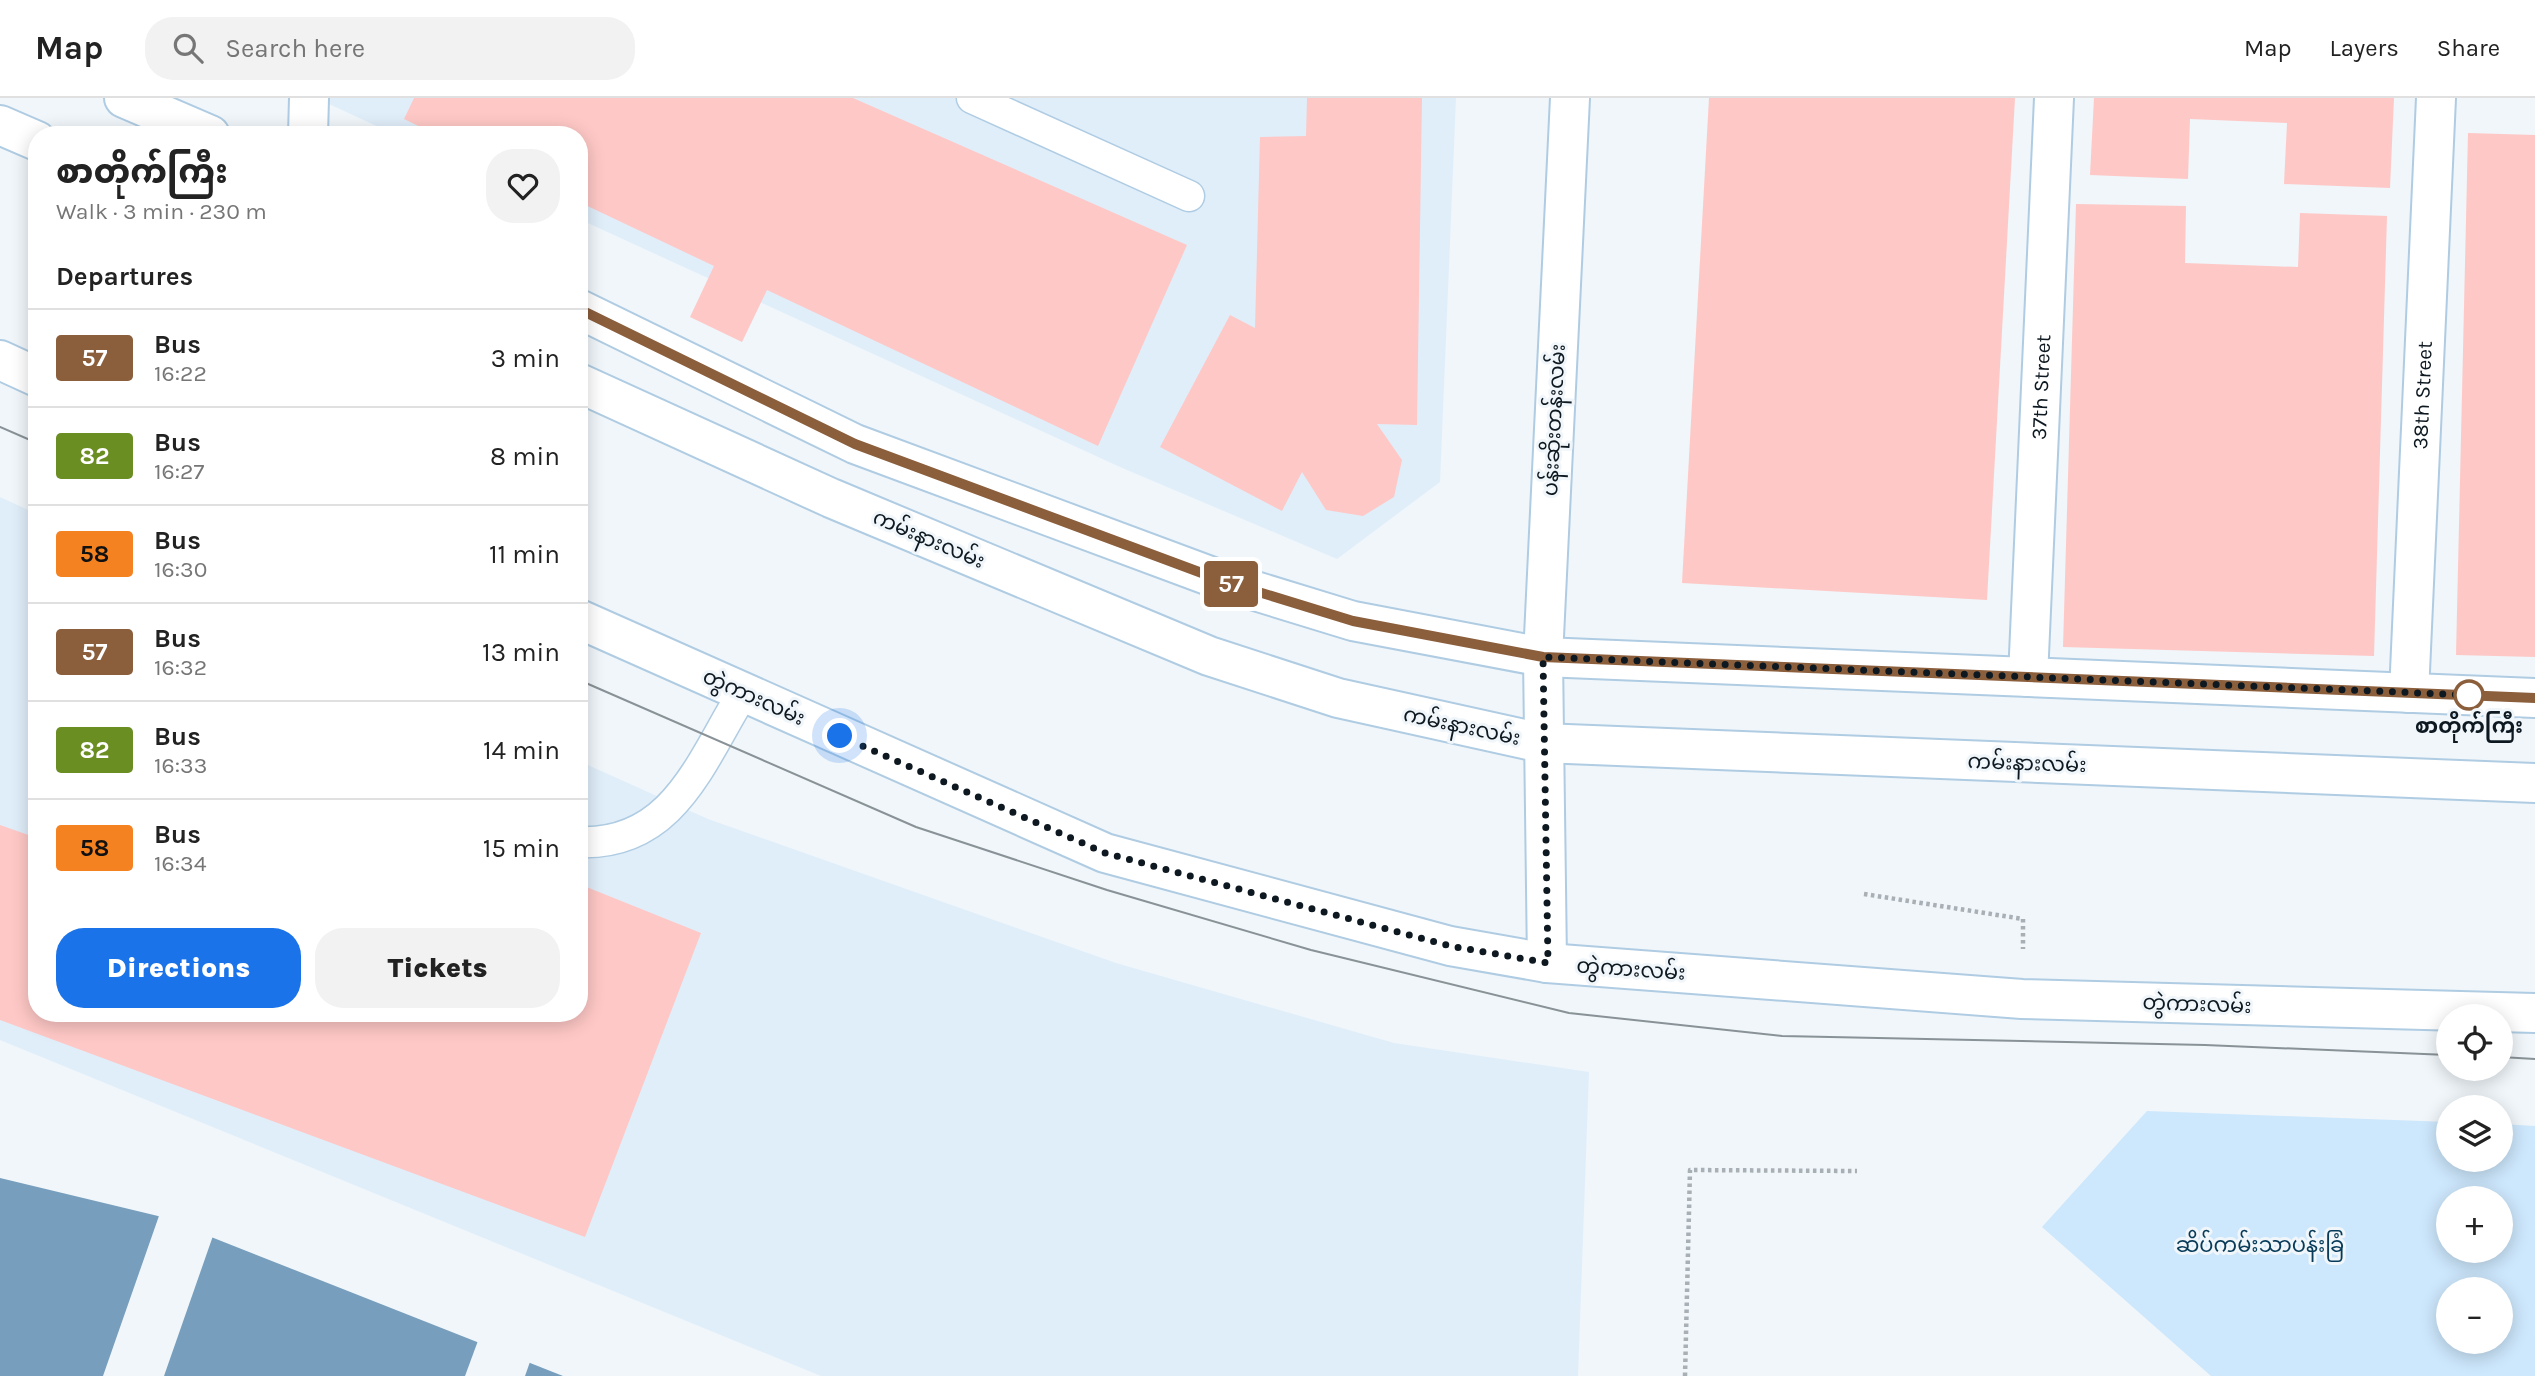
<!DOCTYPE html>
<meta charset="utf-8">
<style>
:root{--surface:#fff;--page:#f2f2f2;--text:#222;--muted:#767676;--line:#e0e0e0;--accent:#1a73e8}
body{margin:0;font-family:Karla,"Noto Sans Myanmar",sans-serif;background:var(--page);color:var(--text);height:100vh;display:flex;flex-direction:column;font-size:26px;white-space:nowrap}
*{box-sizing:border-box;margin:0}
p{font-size:23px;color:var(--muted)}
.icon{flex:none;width:38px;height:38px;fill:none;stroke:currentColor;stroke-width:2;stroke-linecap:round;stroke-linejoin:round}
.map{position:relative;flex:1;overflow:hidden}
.side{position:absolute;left:28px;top:28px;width:560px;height:896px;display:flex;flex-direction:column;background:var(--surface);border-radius:28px;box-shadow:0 4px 18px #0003}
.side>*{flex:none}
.badge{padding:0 14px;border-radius:5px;font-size:24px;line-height:46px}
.buttons{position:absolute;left:2436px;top:906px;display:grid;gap:14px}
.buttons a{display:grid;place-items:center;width:77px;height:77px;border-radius:50%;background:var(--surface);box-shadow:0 4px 18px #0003;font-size:35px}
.you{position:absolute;width:35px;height:35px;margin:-18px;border:5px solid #fff;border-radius:50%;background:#1a73e8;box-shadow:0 0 0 10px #1a73e833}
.map>.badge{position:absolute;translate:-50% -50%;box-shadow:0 0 0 4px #fff}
h2{padding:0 28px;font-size:26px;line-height:63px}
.round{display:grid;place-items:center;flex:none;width:74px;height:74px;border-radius:28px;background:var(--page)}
.head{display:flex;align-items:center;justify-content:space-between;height:119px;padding:0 28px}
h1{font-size:33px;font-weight:800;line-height:52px}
.action{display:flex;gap:14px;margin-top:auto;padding:14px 28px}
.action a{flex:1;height:80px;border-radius:28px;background:var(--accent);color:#fff;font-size:28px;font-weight:800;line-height:80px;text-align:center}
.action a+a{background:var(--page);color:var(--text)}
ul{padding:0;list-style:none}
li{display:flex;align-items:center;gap:21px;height:98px;padding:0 28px;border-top:2px solid var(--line)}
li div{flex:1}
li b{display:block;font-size:26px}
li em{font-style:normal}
li .badge{min-width:77px;font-weight:700;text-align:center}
header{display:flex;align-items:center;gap:42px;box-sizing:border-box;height:98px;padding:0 35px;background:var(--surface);border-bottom:2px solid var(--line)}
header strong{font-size:33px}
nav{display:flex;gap:38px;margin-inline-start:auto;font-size:24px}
.search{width:490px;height:63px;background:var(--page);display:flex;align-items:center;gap:18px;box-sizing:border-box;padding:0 24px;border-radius:28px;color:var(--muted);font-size:26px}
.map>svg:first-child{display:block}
</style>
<header>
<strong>Map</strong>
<div class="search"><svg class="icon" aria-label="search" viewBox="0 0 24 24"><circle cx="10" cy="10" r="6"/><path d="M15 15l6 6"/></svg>Search here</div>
<nav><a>Map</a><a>Layers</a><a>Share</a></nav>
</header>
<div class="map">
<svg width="2535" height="1278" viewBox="0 0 2535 1278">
<rect width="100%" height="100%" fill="#f0f6fa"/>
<g fill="#e0eefa">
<path d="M316 0H1456L1440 384 1337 461 1120 369 579 121V37H396Z"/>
<path d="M0 399 37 416V915H579V663L708 721 1116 865 1394 945 1589 974 1578 1278H821L0 942Z"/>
</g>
<path fill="#cde7fc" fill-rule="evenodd" d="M2147 1013 2448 1024V1062H2501V1026L2535 1028V1278H2211L2042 1129ZM2448 1101H2501V1153H2448ZM2448 1192H2501V1244H2448Z"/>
<path fill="#779ebc" d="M0 1080 158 1118 563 1278H0Z"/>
<g fill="#f0f6fa">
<path d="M160 1115 214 1135 164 1278H103Z"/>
<path d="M479 1240 531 1261 525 1278H465Z"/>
</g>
<g fill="#fec8c6">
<path d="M414 0H853L1187 147 1098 348 767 192 742 244 690 219 714 168 579 104V37H437L404 21Z"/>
<path d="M1307 0H1422L1417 327 1377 326 1402 362 1394 399 1363 418 1326 412 1302 374 1282 413 1160 349 1230 217 1255 230 1260 39 1306 38Z"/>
<path d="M1709 0H2015L1987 502 1682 485Z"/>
<path d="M2094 0H2394L2390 90 2284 86 2287 25 2190 21 2188 81 2090 77Z"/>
<path d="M2468 35 2535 37V559L2456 557Z"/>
<path d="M2076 106 2186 108 2185 165 2298 169 2300 115 2387 118 2374 558 2063 549Z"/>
<path d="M0 727 37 740V915H579V786L701 835 585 1139 0 922Z"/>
</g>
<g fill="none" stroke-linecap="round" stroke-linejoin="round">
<g stroke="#afcce3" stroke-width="33">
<g id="service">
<path d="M972 0 1189 98"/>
<path d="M579 744C674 748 701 662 743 595"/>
</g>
</g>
<g stroke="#afcce3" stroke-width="42">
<g id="minor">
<path d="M308 37 309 0"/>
<path id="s1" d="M2028 579 2054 0"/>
<path id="s2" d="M2409 595 2436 0"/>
</g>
</g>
<g stroke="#afcce3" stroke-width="42">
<g id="secondary">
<path d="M0 262 37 279"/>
<path d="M579 521 1105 755 1450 848 1547 865 2022 901 2535 915"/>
<path d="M1547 865 1543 559 1570 0"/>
</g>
</g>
<g stroke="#afcce3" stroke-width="42">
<g id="primary">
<path d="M124 0 210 37"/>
<path d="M0 27 37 43"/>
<path d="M579 211 855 346 1226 484 1353 523 1543 559 2535 600"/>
<path d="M579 285 831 400 1209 558 1338 600 1542 645 2535 685"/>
</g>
</g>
<g stroke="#a8afb5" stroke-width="4.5" stroke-dasharray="3.5 3.5" stroke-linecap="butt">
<path d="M1864 796 2023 821V851"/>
<path d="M1685 1278 1690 1072 1857 1073"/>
</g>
<use href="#service" stroke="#fff" stroke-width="30"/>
<use href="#minor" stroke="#fff" stroke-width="38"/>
<use href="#secondary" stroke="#fff" stroke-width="38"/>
<use href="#primary" stroke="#fff" stroke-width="38"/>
<g stroke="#899297" stroke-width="2">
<path d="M0 329 37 345"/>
<path d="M579 582 916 729 1107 792 1311 852 1569 915 1782 938 2205 947 2448 957"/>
<path d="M2501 959 2535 961"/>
</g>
</g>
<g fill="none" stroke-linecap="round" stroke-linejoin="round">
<g stroke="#fff" stroke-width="16">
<path id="line" d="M579 211 855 346 1226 484 1353 523 1543 559 2535 600"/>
</g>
<use href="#line" stroke="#8b5e3c" stroke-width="10"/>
<path stroke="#0d1820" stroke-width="7" stroke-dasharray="0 12.6" d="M840 638 1105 755 1450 848 1548 865 1543 559 2469 597"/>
</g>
<circle fill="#fff" stroke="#8b5e3c" stroke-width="3.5" cx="2469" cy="597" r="14"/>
<g text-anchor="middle" stroke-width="6" stroke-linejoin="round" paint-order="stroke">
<g font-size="21" fill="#0d1820" stroke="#f0f6fa">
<text dy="7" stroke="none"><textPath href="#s1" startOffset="290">37th Street</textPath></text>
<text dy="7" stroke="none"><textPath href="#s2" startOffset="298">38th Street</textPath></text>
<text transform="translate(1554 322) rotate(-87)" y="7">ပန်းဆိုးတန်းလမ်း</text>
<text transform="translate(929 441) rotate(23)" y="7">ကမ်းနားလမ်း</text>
<text transform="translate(754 599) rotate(24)" y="7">တွဲကားလမ်း</text>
<text transform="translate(1462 628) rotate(12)" y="7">ကမ်းနားလမ်း</text>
<text transform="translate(2027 665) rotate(2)" y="7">ကမ်းနားလမ်း</text>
<text transform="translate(1631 871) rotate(4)" y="7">တွဲကားလမ်း</text>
<text transform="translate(2197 906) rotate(2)" y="7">တွဲကားလမ်း</text>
</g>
<g font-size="21" font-weight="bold" fill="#0d1820" stroke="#f0f6fa">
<text x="2469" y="635">စာတိုက်ကြီး</text>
</g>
<g font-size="21" fill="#073b59" stroke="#f0f6fa">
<text x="2260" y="1154">ဆိပ်ကမ်းသာပန်းခြံ</text>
</g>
</g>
</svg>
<div class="buttons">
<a><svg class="icon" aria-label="locate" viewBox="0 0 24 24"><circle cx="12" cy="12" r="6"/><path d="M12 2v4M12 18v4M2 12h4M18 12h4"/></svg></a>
<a><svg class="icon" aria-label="layers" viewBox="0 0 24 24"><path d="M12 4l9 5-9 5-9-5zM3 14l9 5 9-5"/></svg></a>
<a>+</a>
<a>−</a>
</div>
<div class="you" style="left:840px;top:638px"></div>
<b class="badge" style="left:1231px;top:486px;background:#8b5e3c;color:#fff">57</b>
<section class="side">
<div class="head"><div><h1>စာတိုက်ကြီး</h1><p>Walk · 3 min · 230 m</p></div><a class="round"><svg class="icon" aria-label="heart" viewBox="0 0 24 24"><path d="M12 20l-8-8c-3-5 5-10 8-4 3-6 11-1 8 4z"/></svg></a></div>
<h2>Departures</h2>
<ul>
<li><span class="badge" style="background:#8b5e3c;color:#fff">57</span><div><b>Bus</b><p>16:22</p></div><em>3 min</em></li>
<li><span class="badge" style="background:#6b8e23;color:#fff">82</span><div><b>Bus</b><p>16:27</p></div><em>8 min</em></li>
<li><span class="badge" style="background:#f58220;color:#111">58</span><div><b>Bus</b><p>16:30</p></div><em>11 min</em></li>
<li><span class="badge" style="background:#8b5e3c;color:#fff">57</span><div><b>Bus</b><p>16:32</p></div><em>13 min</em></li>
<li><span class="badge" style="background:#6b8e23;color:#fff">82</span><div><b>Bus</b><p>16:33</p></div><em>14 min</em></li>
<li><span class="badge" style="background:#f58220;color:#111">58</span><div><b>Bus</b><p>16:34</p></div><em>15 min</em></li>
</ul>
<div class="action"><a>Directions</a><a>Tickets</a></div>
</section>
</div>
